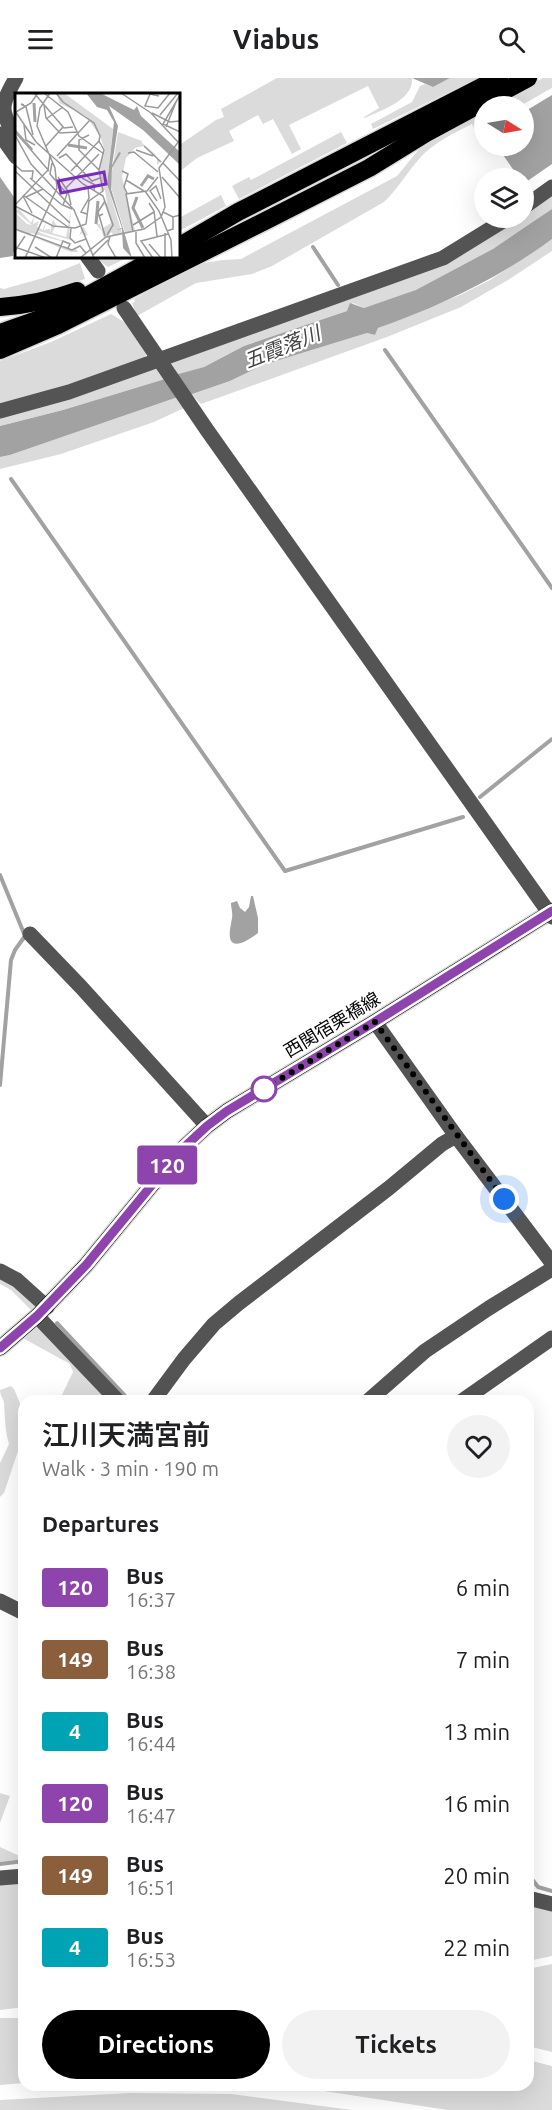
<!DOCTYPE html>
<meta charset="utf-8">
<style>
:root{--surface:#fff;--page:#f2f2f2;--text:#202124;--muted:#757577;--accent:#000}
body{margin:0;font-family:Ubuntu,"Noto Sans JP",sans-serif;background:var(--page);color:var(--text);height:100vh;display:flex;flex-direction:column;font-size:22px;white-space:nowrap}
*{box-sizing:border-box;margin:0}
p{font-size:20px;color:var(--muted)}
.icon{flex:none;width:33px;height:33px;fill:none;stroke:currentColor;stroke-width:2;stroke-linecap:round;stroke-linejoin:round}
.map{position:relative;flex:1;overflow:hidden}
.side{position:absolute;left:18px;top:1317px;width:516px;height:696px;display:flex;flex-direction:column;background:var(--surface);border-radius:18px;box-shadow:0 6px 24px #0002}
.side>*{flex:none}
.badge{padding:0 12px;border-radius:4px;font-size:21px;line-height:39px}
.needle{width:39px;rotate:101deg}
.tools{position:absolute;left:474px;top:18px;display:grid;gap:12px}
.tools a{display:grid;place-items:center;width:60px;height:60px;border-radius:50%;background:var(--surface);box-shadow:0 6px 24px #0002;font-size:30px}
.you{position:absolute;width:30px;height:30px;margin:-15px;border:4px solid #fff;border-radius:50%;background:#1a73e8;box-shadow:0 0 0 9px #1a73e833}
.map>.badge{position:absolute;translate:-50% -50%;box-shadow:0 0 0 3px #fff}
h2{padding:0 24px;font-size:22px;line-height:54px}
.round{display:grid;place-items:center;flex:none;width:63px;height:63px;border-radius:32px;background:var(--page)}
.head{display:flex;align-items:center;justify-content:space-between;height:102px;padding:0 24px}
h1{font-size:28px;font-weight:600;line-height:45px}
.primary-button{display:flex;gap:12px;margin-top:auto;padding:12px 24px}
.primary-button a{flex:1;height:69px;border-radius:36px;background:var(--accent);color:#fff;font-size:24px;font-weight:600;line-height:69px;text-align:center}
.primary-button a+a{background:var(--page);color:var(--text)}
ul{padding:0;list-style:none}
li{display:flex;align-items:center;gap:18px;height:72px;padding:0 24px}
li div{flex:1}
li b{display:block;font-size:22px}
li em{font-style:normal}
li .badge{min-width:66px;font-weight:700;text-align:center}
header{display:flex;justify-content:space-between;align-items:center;height:78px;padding:0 24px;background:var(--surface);font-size:27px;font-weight:600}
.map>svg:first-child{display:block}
</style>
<header><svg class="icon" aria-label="menu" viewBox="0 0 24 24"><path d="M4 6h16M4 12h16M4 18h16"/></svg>Viabus<svg class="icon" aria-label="search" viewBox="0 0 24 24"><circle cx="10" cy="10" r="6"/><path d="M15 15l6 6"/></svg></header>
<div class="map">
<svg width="552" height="2032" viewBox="0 0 552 2032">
<rect width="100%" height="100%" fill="#fff"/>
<g fill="#dbdbdb">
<path d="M277 0H412C414 22 381 32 365 40L364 39 379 30 368 8 289 47 301 71 292 76 273 41 263 46 258 37 229 53 234 63 197 80 179 94 178 68 216 42 224 39 221 31Z"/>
<path d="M450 0H478L373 51 371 46 412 24 420 8 425 6 433 9Z"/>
<path d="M543 0H552V10L520 28H492Z"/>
<path d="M484 32V49L476 54 472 46C454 55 433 65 420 80 407 94 398 111 384 124L272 188 252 196 196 205 137 238 132 225 135 224 134 221 199 186 222 182 241 181 397 98 425 64Z"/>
<path d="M341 54 347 65 239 121 232 108 249 99 251 102Z"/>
<path d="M552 115V131C511 162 464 191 417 212 400 219 381 224 364 230L353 225 347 233 244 268 204 289 177 297 169 285 479 166 517 140H524V135Z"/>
<path d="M221 117 226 128 179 153V135L181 139Z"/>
<path d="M552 161V173L508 202 461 229 387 259 201 326 191 316 230 303 263 287 367 255 375 257 378 250 460 217 490 202Z"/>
<path d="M94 179H129L108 189Z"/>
<path d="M80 185 85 201 45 215 0 220V210L4 211 43 200Z"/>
<path d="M111 236 126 245 147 276 144 280 45 315 0 327V283L51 264Z"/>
<path d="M152 288 159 292 165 301 63 332 0 348V338Z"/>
<path d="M178 319 184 330 154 344 61 376 0 391V379L10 377Z"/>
<path d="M0 1197 38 1225 31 1232 11 1212 0 1206Z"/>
<path d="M36 1246 105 1318 102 1323H59L73 1294 70 1286 21 1259Z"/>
<path d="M11 1308 14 1311 22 1330 24 1363 18 1373 4 1415 0 1419V1385L9 1366C5 1353 5 1340 4 1326 4 1321 0 1318 0 1312Z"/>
<path d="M0 1715 10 1718 0 1745Z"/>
<path d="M0 1769 24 1780V1781L0 1784Z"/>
<path d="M24 1803V1929L0 1932V1806Z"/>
<path d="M528 1827 552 1832V1878L528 1883Z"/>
<path d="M552 1886V1974L528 1968V1891Z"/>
<path d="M0 1940H24V2005L0 2007Z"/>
<path d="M528 1982 552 1988V2032H448L285 2007H528Z"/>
<path d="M130 2015 231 2016 352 2032H0V2022Z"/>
</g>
<g fill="#a2a2a2">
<path d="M412 0H450L433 9Z"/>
<path d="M552 17V86L526 104 524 103V100H519L497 68H524V34Z"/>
<path d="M0 99 16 122V173L13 174V178L0 180Z"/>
<path d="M552 131V161C499 200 440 228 378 250L375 257 367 255 263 287 230 303 189 317 175 297 204 289 244 268 347 233 350 225 364 230 416 212 493 171Z"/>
<path d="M165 301 178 319 10 377 0 379V348L63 332Z"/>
<path d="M251 818H253L258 840V855C253 859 247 863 241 865 224 870 231 848 232 840 233 835 231 830 231 825L237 823 240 830 245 834 249 829Z"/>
</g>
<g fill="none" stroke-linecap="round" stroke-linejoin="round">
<g stroke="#a2a2a2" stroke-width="4">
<path d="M313 169 338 207"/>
<path d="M385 272 552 510"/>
<path d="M11 401 285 793 463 739"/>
<path d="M480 719 552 661"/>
<path d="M0 797 25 858 15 872 11 882 0 1007"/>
<path d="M57 1245 130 1323"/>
<path d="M0 1786 24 1783"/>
<path d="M528 1796 538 1809 552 1813"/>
</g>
<g stroke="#dbdbdb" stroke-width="18">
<path id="major" d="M0 1270 37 1238 86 1187 179 1074 207 1048 227 1033 373 945 552 833"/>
</g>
<g stroke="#dbdbdb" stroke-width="21">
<g id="highway">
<path d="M178 169 238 134 499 0"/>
<path d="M0 229C27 227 52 222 77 213"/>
<path d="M0 255 54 236 160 178"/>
<path d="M0 272 58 247 267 142 369 90 426 55 528 0"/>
</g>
</g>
<g stroke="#545454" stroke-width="15">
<path d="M16 0C0 28 0 32 16 60"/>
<path d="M0 56 16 79"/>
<path d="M524 129 552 109"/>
<path d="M87 178 98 193"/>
<path d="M124 230 207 352 552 839"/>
<path d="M0 333 69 314 415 190 443 180 508 140"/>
<path d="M30 856 81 909 207 1048"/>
<path d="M375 944 456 1058 552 1185"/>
<path d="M0 1193 17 1202 47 1229"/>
<path d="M37 1238 118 1323"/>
<path d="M153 1323 184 1281 214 1246 239 1225 389 1110 442 1066 456 1058"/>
<path d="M368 1323 425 1273 489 1230 552 1191"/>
<path d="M462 1323 552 1260"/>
<path d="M0 1523 24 1535"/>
<path d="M0 1800 24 1798"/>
<path d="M528 1820 552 1826"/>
</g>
<use href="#major" stroke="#000" stroke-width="15"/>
<use href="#highway" stroke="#000" stroke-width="18"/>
</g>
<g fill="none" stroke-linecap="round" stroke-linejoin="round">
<g stroke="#fff" stroke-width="14">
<path id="line" d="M0 1270 37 1238 86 1187 179 1074 207 1048 227 1033 373 945 552 833"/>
</g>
<use href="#line" stroke="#8e44ad" stroke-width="9"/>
<path stroke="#000" stroke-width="6" stroke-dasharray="0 10.8" d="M264 1011 375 944 504 1121"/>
</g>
<circle fill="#fff" stroke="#8e44ad" stroke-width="3" cx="264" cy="1011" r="12"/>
<g text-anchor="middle" stroke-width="4.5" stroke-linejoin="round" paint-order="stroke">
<g font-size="18" fill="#000" stroke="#fff">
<text transform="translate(332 947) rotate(-31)" y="6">西関宿栗橋線</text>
</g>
<g font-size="20" font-style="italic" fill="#434343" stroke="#fff">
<text transform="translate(282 269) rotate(-22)" y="7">五霞落川</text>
</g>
</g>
<g transform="translate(15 15)">
<rect width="165" height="165" fill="#fff"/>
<path d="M42 0H49L98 36 92 91 107 140 98 143 97 139 89 146 86 136 96 130 90 112 86 113 92 110 90 97 85 98 86 93 81 97 86 92 85 73 90 58 85 43 71 23 44 10ZM103 39 127 48V50L140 61 145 69 142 72V65L129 53 120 55 111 65 107 84 120 137 110 140 95 91ZM4 116 16 130 19 123 18 131 24 128 22 134 28 137 29 133 31 130 29 137 35 136V140L38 126 41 132 37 140 51 144 56 117 54 145 60 148 69 143 67 140 64 143 68 133 73 142 85 136 81 131H85L86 136 59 148 20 137 28 141 55 150 57 151 16 140 15 143 58 157 60 154 63 159H56L0 137V119L12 131 17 132 0 118Z" fill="#dbdbdb"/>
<path d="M71 0H85L119 17 122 13 126 23 165 59V72L128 37 94 13 103 33 97 72 104 59 106 60 97 75 96 96 117 165 108 155 107 136 101 137 107 135 92 91 99 29 92 17 82 14Z" fill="#a2a2a2"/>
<path fill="none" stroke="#a2a2a2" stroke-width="3" d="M19 10 20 29M0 38 17 57M53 52 72 55M126 93 133 83 139 86M122 104 118 115 128 135M81 131 83 108"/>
<path fill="none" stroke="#999" stroke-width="1.5" d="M19 0 49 35 58 34M29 0 53 19 64 43 89 61M41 0 48 9 79 30 85 43 84 48 56 78M106 0 136 20 163 49M165 2 148 31 165 39M144 3 135 1 130 13 143 15 155 0M9 12 6 11 11 14 18 42M29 12 31 25 45 40 62 39M0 18 21 49 68 91 88 103 98 132 92 142M1 19 16 10 23 0M137 20 155 29 165 28M145 22 163 0M31 26 48 14M9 32 11 47 20 52M151 34 161 9M0 42 16 71 59 117 79 165M74 42 64 47V57L84 77M31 53 48 34M129 53 146 69M16 57 34 78M121 57 138 63M113 60 119 59 143 79M42 63 75 27M44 65 51 61 77 88 85 85M37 70 35 81 52 101 48 112 57 116M148 70 165 88M0 72 7 78H18L17 86M0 78 55 130M107 78 113 81 109 94 112 100M43 84 53 98 56 112M147 84 165 105M15 85 47 112M67 85 80 92 79 97M111 87 129 98M50 96 84 61M130 98 144 118 156 147 157 165M8 102 53 134M8 103 17 120M11 104 28 96M142 108 135 98 141 93 146 106M134 110 139 118 142 143M0 112 33 77 35 62M0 113 38 133 60 135 71 131 74 108 88 98 84 77 89 57 84 48M148 119 158 124 165 122M72 121 66 119 74 105 73 94M88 121 84 123 83 119 90 108M84 122 90 143M118 132 139 119M56 135 55 145 60 150 71 146M0 136 57 157 65 153 71 160M152 138 158 136V124M118 139 111 101 132 98 143 84M121 139V150L130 165M150 140V165M95 143 93 151 101 165M134 151 146 165M0 154 31 165M20 154 37 165M0 158 10 143M78 162 93 147M10 165 42 95 40 75 22 33 25 15 35 0M41 165 48 148 55 151 53 155M65 165 91 144 129 136 146 124 150 114 144 75 164 48M138 165 126 148 153 141"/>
<path fill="#7b2cbf" fill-opacity="0.15" stroke="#7b2cbf" stroke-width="3" d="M89 79 91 91 46 100 43 88Z"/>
<rect width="165" height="165" fill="none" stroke="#000" stroke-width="3"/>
</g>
</svg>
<div class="tools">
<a><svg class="needle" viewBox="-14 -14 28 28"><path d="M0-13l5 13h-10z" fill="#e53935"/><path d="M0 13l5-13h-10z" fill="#757577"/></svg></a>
<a><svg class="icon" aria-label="layers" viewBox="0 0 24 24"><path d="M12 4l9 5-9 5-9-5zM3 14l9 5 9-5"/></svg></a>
</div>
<div class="you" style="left:504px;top:1121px"></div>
<b class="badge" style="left:167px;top:1087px;background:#8e44ad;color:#fff">120</b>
<section class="side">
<div class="head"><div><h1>江川天満宮前</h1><p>Walk · 3 min · 190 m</p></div><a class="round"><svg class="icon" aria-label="heart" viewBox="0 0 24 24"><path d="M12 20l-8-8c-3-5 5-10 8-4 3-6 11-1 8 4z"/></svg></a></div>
<h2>Departures</h2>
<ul>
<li><span class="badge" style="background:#8e44ad;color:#fff">120</span><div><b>Bus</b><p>16:37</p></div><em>6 min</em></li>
<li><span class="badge" style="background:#8b5e3c;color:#fff">149</span><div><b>Bus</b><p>16:38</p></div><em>7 min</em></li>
<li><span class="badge" style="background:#00a3b4;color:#fff">4</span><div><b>Bus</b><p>16:44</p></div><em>13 min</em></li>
<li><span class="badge" style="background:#8e44ad;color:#fff">120</span><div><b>Bus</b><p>16:47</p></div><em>16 min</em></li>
<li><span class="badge" style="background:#8b5e3c;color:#fff">149</span><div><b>Bus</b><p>16:51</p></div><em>20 min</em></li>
<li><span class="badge" style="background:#00a3b4;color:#fff">4</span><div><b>Bus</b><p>16:53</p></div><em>22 min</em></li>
</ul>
<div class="primary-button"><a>Directions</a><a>Tickets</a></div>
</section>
</div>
